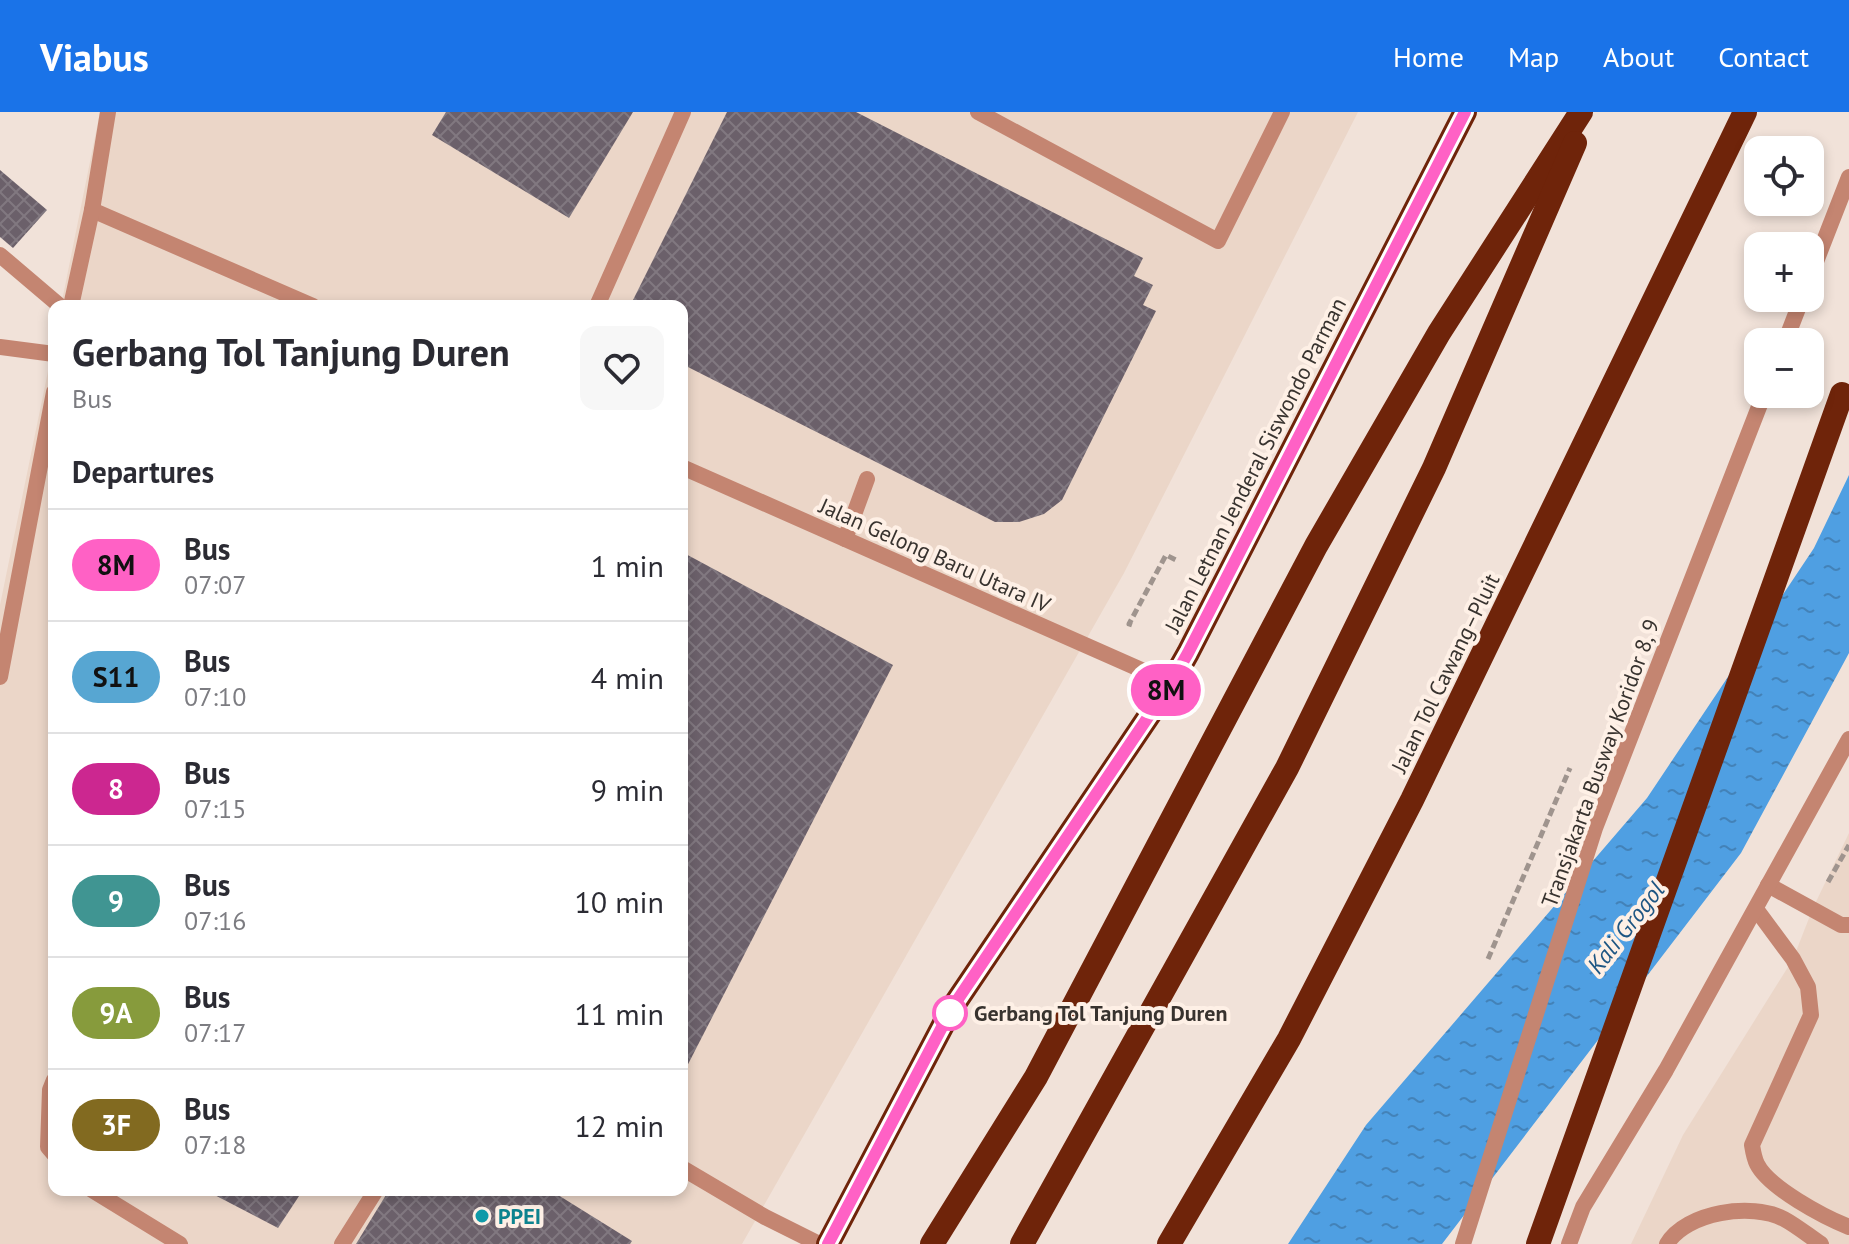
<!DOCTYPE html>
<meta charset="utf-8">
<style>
:root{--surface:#fff;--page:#f7f7f7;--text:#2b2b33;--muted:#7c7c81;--line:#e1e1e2;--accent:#1a73e8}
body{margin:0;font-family:"PT Sans",sans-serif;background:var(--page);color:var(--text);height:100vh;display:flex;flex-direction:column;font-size:30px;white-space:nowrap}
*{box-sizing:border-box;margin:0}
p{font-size:26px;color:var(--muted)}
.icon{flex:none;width:44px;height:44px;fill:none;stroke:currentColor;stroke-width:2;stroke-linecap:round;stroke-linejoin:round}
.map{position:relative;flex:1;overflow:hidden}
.drawer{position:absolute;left:48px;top:188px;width:640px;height:896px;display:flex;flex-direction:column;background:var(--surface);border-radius:16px;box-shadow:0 4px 12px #0003}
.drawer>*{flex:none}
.badge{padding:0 16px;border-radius:26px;font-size:28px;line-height:52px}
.tools{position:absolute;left:1744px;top:24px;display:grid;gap:16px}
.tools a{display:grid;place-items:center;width:80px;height:80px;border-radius:16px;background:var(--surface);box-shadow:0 4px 12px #0003;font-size:40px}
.map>.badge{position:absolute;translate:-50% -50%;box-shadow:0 0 0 4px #fff}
h2{padding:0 24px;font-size:30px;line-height:72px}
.round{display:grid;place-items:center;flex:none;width:84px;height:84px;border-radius:16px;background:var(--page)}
.headline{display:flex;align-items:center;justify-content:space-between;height:136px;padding:0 24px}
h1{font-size:38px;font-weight:700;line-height:60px}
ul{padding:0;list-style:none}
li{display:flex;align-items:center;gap:24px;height:112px;padding:0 24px;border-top:2px solid var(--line)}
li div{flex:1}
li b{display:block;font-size:30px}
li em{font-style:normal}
li .badge{min-width:88px;font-weight:700;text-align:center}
header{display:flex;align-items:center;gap:48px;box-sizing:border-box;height:112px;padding:0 40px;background:var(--accent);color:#fff}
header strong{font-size:38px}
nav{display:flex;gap:44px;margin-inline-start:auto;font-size:28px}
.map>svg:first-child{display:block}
</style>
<header>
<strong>Viabus</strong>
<nav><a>Home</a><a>Map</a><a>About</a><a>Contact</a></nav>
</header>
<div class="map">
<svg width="1849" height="1132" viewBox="0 0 1849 1132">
<defs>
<pattern id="water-ripples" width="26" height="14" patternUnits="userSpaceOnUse" patternTransform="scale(2)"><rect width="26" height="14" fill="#4f9fe2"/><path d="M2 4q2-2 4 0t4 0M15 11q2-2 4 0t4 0" fill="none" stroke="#4382b8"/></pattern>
<pattern id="building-cross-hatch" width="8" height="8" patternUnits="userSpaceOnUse" patternTransform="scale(2)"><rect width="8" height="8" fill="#6b606a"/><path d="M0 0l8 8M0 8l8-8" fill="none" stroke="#817880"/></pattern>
</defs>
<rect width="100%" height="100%" fill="#f1e2d9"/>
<g fill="#ebd6c8">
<path d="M100 0H1358L1124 461 742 1132H0V493L54 230V1078H682V194H61Z"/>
<path d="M1849 721V1132H1631L1683 1023 1793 847 1813 796Z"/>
</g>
<path fill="url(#water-ripples)" d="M1849 363V541L1741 741 1442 1132H1288L1366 1013 1647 686 1814 436Z"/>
<g fill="url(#building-cross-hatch)">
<path d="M446 0H633L569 106 432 23Z"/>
<path d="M727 0H856L1143 146 1134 164 1153 173 1143 193 1156 199 1062 388 1044 402 1019 410H995L682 252V194H630Z"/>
<path d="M0 58 47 98 13 136 0 125Z"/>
<path d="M682 440 893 553 682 964Z"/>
<path d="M205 1078H303L278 1116Z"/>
<path d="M389 1078H550L632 1129 630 1132H356Z"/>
</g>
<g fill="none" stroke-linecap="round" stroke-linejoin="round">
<g stroke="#9f948e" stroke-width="5" stroke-dasharray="8 4" stroke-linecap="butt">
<path d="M1132 513 1129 512 1166 443 1178 449"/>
<path d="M1828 770 1849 733"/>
<path d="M1488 847 1570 656"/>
</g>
<g stroke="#c48571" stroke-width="16">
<path d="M978 0 1218 129 1282 0"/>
<path d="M1810 165 1849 65"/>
<path d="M597 194 683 0"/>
<path d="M1785 230 1802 186"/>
<path d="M845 427 867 367"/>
<path d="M1768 773 1841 813H1849"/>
<path d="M1756 797 1793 847 1808 875 1811 903 1752 1033C1753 1039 1754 1046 1757 1052 1769 1076 1824 1105 1849 1115"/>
<path d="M54 968 50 978 48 1035 54 1042"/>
<path d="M682 1056 765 1105 819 1132"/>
<path d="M92 1078 180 1132"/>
<path d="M342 1132 376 1078"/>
<path d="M1463 1132 1595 716 1764 282"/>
<path d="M1569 1132 1583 1095 1666 958 1849 627"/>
<path d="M1667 1132C1686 1100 1752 1090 1784 1107 1797 1114 1809 1124 1821 1132"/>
</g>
<g stroke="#c48571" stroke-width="16">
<path d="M92 98 313 194"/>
<path d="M0 143 60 194"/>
<path d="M71 194 92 98 108 0"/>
<path d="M0 235 54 242"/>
<path d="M682 355 1171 571"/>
<path d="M0 565 54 280"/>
</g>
<g stroke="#6f240a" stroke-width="24">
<path d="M828 1132 952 896 1171 571 1188 541 1465 0"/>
<path d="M932 1132 1036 965 1316 434 1439 221 1581 0"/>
<path d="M1022 1132 1287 656 1434 356 1575 31"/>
<path d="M1169 1132 1289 927 1412 688 1745 0"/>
</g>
<path stroke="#6f240a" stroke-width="24" d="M1538 1132 1842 282"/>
</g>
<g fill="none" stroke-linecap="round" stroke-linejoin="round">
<g stroke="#fff" stroke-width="18">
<path id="line" d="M828 1132 952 896 1171 571 1188 541 1465 0"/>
</g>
<use href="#line" stroke="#ff61c5" stroke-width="12"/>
</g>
<circle fill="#fff" stroke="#ff61c5" stroke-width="4" cx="950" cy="901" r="16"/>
<circle fill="#0f9aa8" stroke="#fef0e6" stroke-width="3" cx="482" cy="1104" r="8"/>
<g text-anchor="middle" stroke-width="8" stroke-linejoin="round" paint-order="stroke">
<g font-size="22" fill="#38332f" stroke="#fef0e6">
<text transform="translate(1255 353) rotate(-63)" y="8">Jalan Letnan Jenderal Siswondo Parman</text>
<text transform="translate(935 443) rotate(24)" y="8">Jalan Gelong Baru Utara IV</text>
<text transform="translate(1445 561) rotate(-64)" y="8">Jalan Tol Cawang–Pluit</text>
<text transform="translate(1600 651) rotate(-70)" y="8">Transjakarta Busway Koridor 8, 9</text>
</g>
<g font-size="22" font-weight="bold" fill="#38332f" stroke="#fef0e6" text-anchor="start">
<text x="974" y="909">Gerbang Tol Tanjung Duren</text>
</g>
<g font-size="22" font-weight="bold" fill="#0d838f" stroke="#fef0e6" text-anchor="start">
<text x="498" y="1112">PPEI</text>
</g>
<g font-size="24" font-style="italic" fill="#1e5683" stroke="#fef0e6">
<text transform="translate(1626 816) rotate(-52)" y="8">Kali Grogol</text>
</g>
</g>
</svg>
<div class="tools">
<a><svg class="icon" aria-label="locate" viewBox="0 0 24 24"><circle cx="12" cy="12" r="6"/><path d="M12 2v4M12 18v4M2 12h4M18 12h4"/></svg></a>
<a>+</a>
<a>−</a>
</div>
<b class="badge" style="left:1166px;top:578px;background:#ff61c5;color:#111">8M</b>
<section class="drawer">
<div class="headline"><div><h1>Gerbang Tol Tanjung Duren</h1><p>Bus</p></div><a class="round"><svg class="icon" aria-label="heart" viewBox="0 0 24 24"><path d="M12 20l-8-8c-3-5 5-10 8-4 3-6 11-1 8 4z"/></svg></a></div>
<h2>Departures</h2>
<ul>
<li><span class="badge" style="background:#ff61c5;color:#111">8M</span><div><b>Bus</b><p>07:07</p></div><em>1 min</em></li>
<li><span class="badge" style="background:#57a6d2;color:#111">S11</span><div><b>Bus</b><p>07:10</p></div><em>4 min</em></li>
<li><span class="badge" style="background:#cc2790;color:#fff">8</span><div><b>Bus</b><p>07:15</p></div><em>9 min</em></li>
<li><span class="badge" style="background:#409592;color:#fff">9</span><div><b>Bus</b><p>07:16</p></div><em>10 min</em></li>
<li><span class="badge" style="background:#879b3c;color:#fff">9A</span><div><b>Bus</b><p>07:17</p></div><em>11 min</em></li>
<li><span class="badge" style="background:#826a20;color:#fff">3F</span><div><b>Bus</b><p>07:18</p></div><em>12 min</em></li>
</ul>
</section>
</div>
